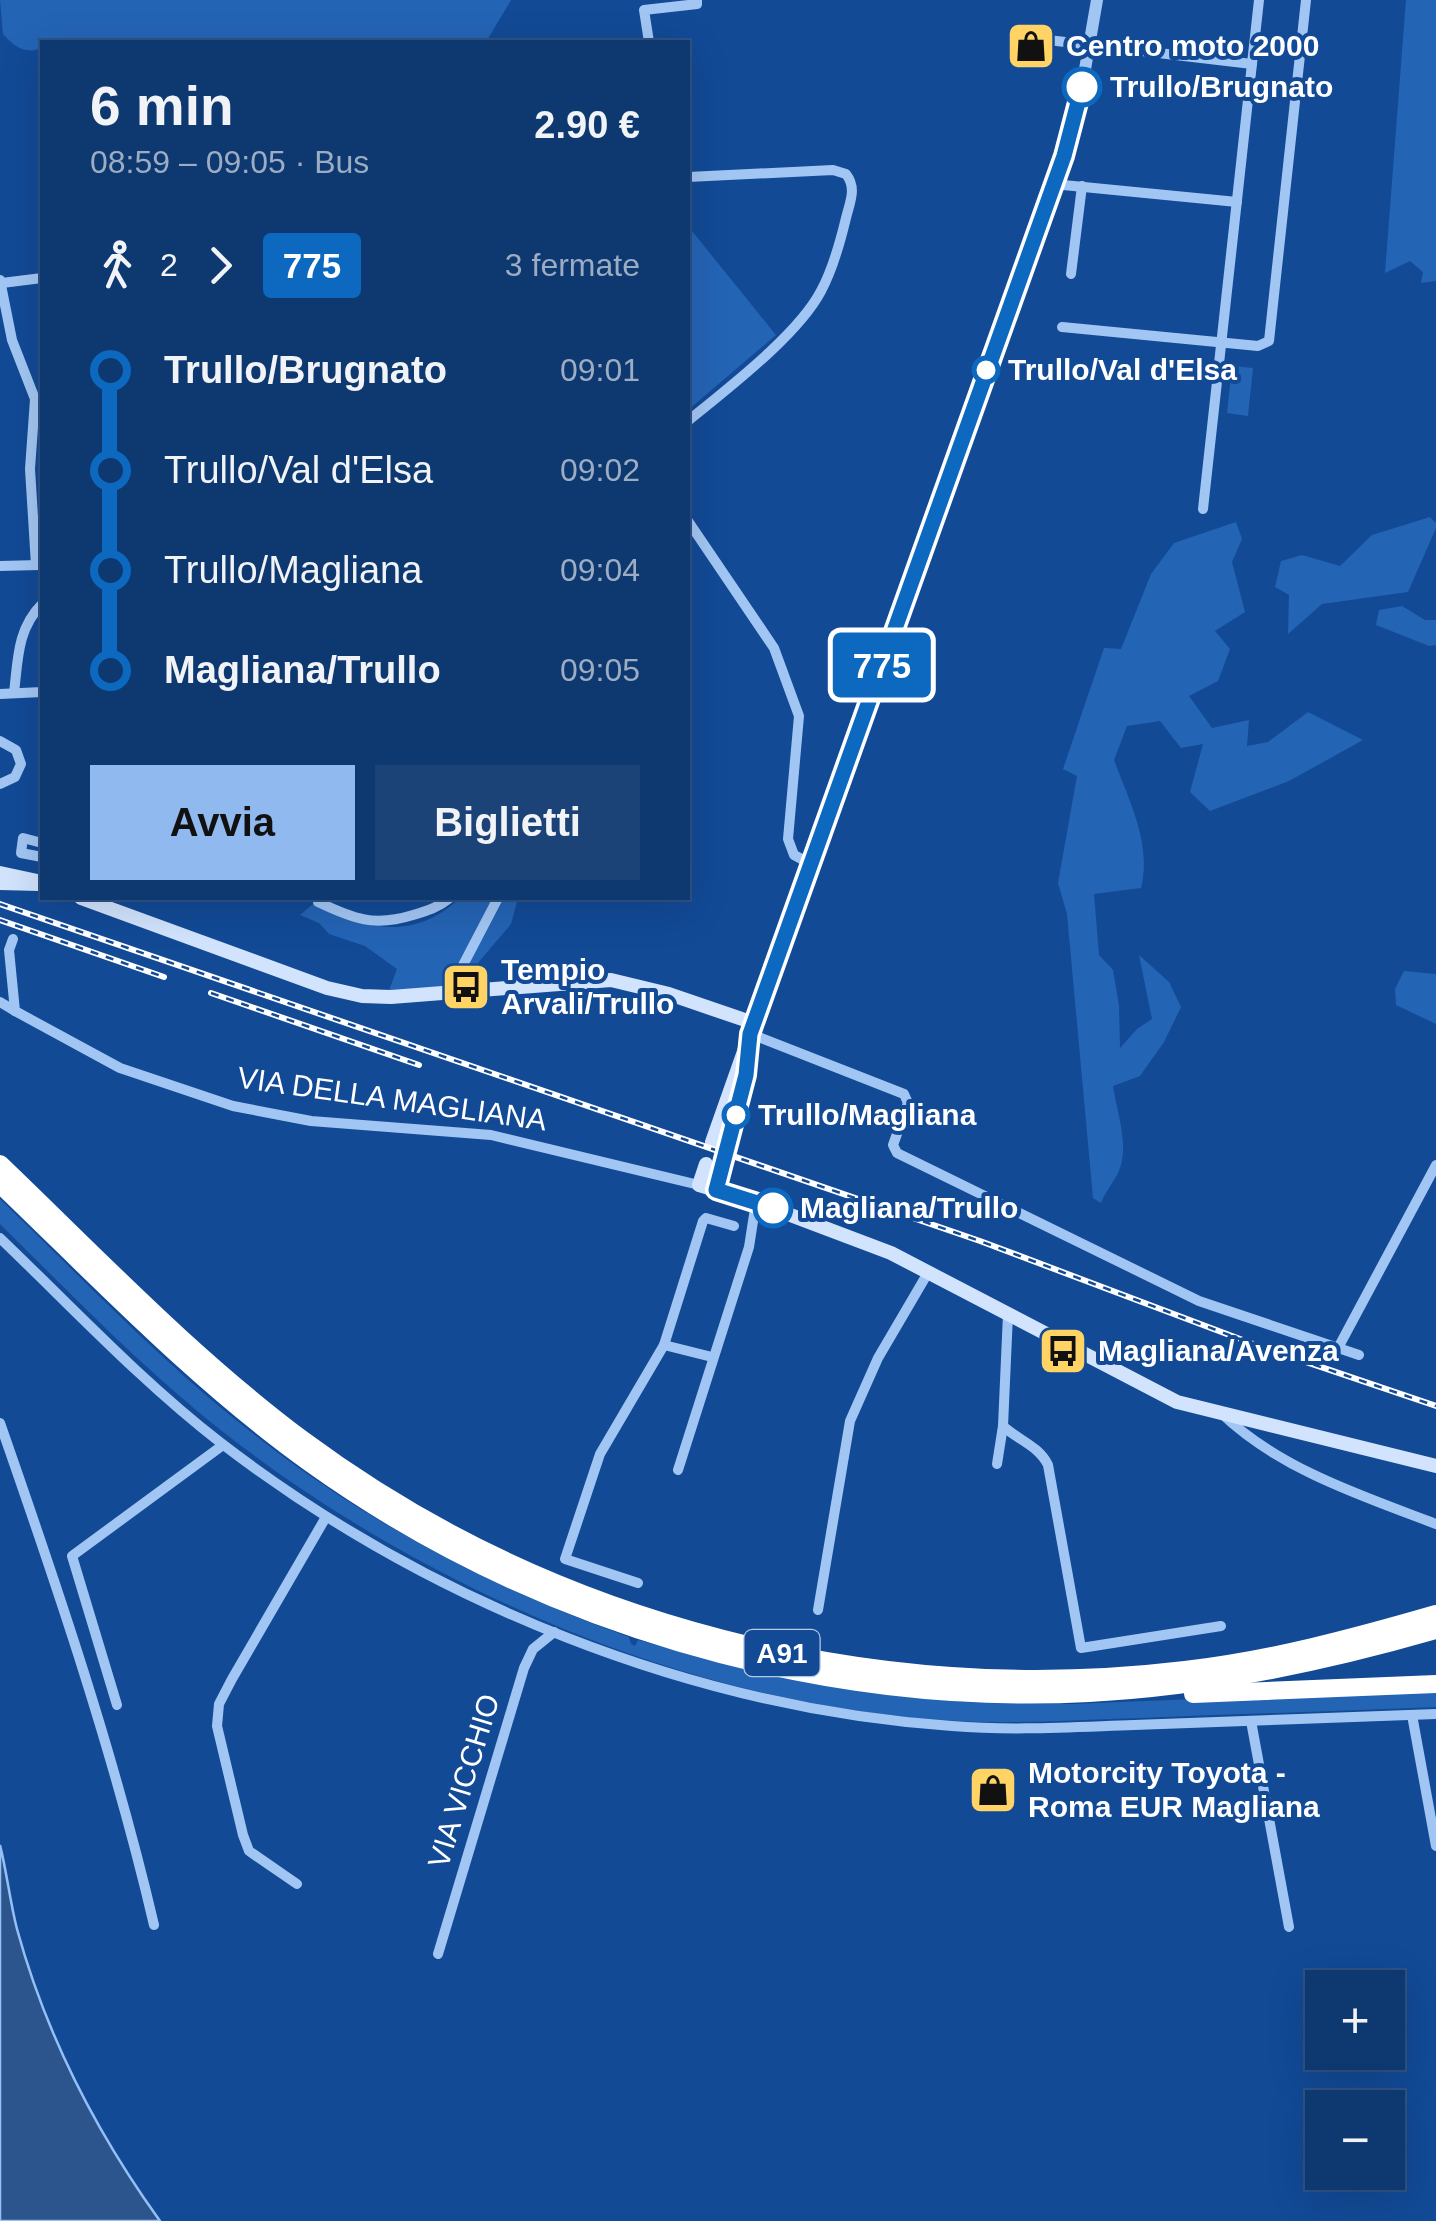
<!DOCTYPE html>
<html lang="it">
<meta charset="utf-8">
<style>
:root{--surface:#0e3870;--page:#1c4378;--text:#f1f3f6;--muted:#9bacc3;--line:#2e5283;--accent:#90b9f0}
body{margin:0;font-family:Helvetica,sans-serif;background:var(--page);color:var(--text);height:100vh;display:flex;flex-direction:column;font-size:38px;white-space:nowrap}
*{box-sizing:border-box;margin:0}
p{font-size:32px;color:var(--muted)}
.icon{flex:none;width:55px;height:55px;fill:none;stroke:currentColor;stroke-width:2;stroke-linecap:round;stroke-linejoin:round}
.map{position:relative;flex:1;overflow:hidden}
.side{position:absolute;left:40px;top:40px;width:650px;height:860px;display:flex;flex-direction:column;background:var(--surface);border-radius:0px;box-shadow:0 10px 40px #0002,0 0 0 2px var(--line)}
.side>*{flex:none}
.badge{padding:0 20px;border-radius:8px;font-size:35px;line-height:65px}
.controls{position:absolute;left:1305px;top:1970px;display:grid;gap:20px}
.controls a{display:grid;place-items:center;width:100px;height:100px;border-radius:0px;background:var(--surface);box-shadow:0 10px 40px #0002,0 0 0 2px var(--line);font-size:50px}
.map>.badge{position:absolute;translate:-50% -50%;box-shadow:0 0 0 5px #fff}
.legs{display:flex;align-items:center;gap:15px;height:110px;padding:0 50px;font-size:32px}
.legs p{margin-inline-start:auto}
.summary{display:flex;align-items:center;justify-content:space-between;height:170px;padding:0 50px}
h1{font-size:55px;font-weight:700;line-height:75px}
.action{display:flex;gap:20px;margin-top:auto;padding:20px 50px}
.action a{flex:1;height:115px;border-radius:0px;background:var(--accent);color:#111;font-size:40px;font-weight:700;line-height:115px;text-align:center}
.action a+a{background:var(--page);color:var(--text)}
ul{padding:0 50px;list-style:none}
li{display:flex;align-items:center;gap:35px;height:100px;font-size:38px}
li i{display:grid;place-items:center;width:15px;height:100%;margin:0 12px;background:currentColor}
li i::after{content:'';width:25px;height:25px;margin:-12px;border:8px solid;border-radius:50%;background:var(--surface)}
li p{margin-inline-start:auto}
li:first-child i{background:linear-gradient(#0000 50%,currentColor 0)}
li:last-child i{background:linear-gradient(currentColor 50%,#0000 0)}
.map>svg:first-child{display:block}
</style>
<div class="map">
<svg width="1436" height="2221" viewBox="0 0 1436 2221">
<rect width="100%" height="100%" fill="#124a96"/>
<g fill="#2464b5">
<path d="M0 0H511L486 42H42V48C25 55 14 46 3 34Z"/>
<path d="M1406 0H1436V281L1421 283 1423 272 1410 261 1385 273Z"/>
<path d="M688 226 776 335 688 410Z"/>
<path d="M1232 366 1253 368 1248 416 1227 413Z"/>
<path d="M1430 517 1436 523V528L1408 592 1322 604 1288 634 1289 595 1275 587 1281 561 1302 555 1340 566 1372 535Z"/>
<path d="M1236 522 1242 539 1232 562 1245 612 1215 631 1230 649 1218 681 1189 696 1212 728 1249 720 1247 746 1268 742 1308 712 1363 740 1289 781 1210 811 1190 792 1203 744 1181 748 1160 721 1127 726 1114 760C1129 801 1152 843 1141 888L1094 894 1099 955 1113 970 1119 1006 1120 1048 1137 1029 1152 1019 1139 955 1169 982 1181 1007 1164 1042 1140 1076 1113 1086C1117 1113 1131 1149 1117 1175 1112 1184 1106 1191 1101 1203L1093 1198 1067 914 1058 883 1077 776 1063 769 1104 648 1121 649 1151 574 1174 543Z"/>
<path d="M1402 606 1425 620H1436V645L1429 646 1376 625 1379 610Z"/>
<path d="M460 898H518L511 924 460 984 388 993 397 969 365 946 329 934 319 923 300 915 313 904C366 928 411 943 460 898Z"/>
<path d="M1404 971 1436 974V1024L1396 1005 1395 989Z"/>
<path d="M0 1199C83 1279 164 1365 256 1436 368 1524 496 1589 629 1637L631 1644 635 1646 638 1640 793 1680 862 1692 963 1702 1073 1704 1436 1689V1707C1338 1711 1240 1714 1141 1718 1075 1720 1008 1725 942 1720 689 1703 427 1590 227 1435 146 1372 73 1296 0 1224Z"/>
</g>
<path fill="#2c558d" stroke="#94c0f6" stroke-width="2.5" d="M0 1845C7 1873 10 1902 17 1929 46 2035 96 2132 160 2221H0Z"/>
<g fill="none" stroke-linecap="round" stroke-linejoin="round">
<g stroke="#a2c6f3" stroke-width="10">
<path d="M1048 40 1252 64"/>
<path d="M649 42 644 10 697 4V0"/>
<path d="M688 177 833 170 846 174C857 188 850 202 846 218 840 243 833 269 821 291 798 335 727 389 688 421"/>
<path d="M1053 184 1237 202"/>
<path d="M1071 274 1082 186"/>
<path d="M0 280 12 340 35 399 30 469 36 565"/>
<path d="M2 283 42 278"/>
<path d="M1062 327 1258 346 1269 341 1306 0"/>
<path d="M1203 509 1259 0"/>
<path d="M688 521 774 648 799 716 788 839 794 855 811 864"/>
<path d="M0 566 39 565"/>
<path d="M14 693C18 660 17 629 42 604"/>
<path d="M0 694 42 692"/>
<path d="M0 741 16 750 21 764 15 777 0 784"/>
<path d="M42 843 23 838 21 853 42 857"/>
<path d="M318 902C354 919 374 927 413 915 427 911 439 907 450 898"/>
<path d="M13 939 9 950 15 1011 120 1068 233 1106 311 1121 491 1135 699 1185"/>
<path d="M449 992 498 898"/>
<path d="M0 1002 15 1011"/>
<path d="M751 1034 904 1094 908 1103 893 1145 897 1153 1199 1301 1359 1355"/>
<path d="M0 1238C72 1307 142 1382 221 1443 428 1602 691 1708 952 1726 1012 1731 1074 1727 1134 1725 1235 1721 1335 1718 1436 1714"/>
<path d="M664 1345 703 1221 706 1218 734 1226"/>
<path d="M1338 1348 1436 1165"/>
<path d="M1221 1413C1279 1469 1362 1496 1436 1524"/>
<path d="M0 1423C58 1589 114 1754 154 1925"/>
<path d="M1003 1426C1018 1440 1039 1446 1048 1465L1081 1648 1221 1626"/>
<path d="M997 1464 1003 1426 1008 1314"/>
<path d="M678 1470 749 1247 756 1202"/>
<path d="M638 1583 565 1559 600 1454 664 1345 712 1357"/>
<path d="M818 1610 850 1421 878 1358 929 1271"/>
<path d="M117 1705 72 1556 223 1445"/>
<path d="M1412 1715 1436 1846"/>
<path d="M1251 1721 1289 1927"/>
<path d="M297 1884 249 1851 243 1835 217 1726 219 1704 232 1679 326 1517"/>
<path d="M438 1954 524 1668 533 1649 554 1632"/>
</g>
<path stroke="#a2c6f3" stroke-width="12" d="M754 1023 1064 156 1080 98 1097 0"/>
<g stroke="#d1e3fd" stroke-width="14">
<path d="M0 873 42 882"/>
<path d="M0 883 39 884"/>
<path d="M81 898 327 988 362 996 391 997 611 980 669 994 748 1021 754 1023 712 1142"/>
<path d="M727 1147 750 1055"/>
<path d="M706 1164 699 1185 756 1202 891 1253 1177 1402 1436 1466"/>
<path d="M716 1190 721 1169"/>
</g>
<g stroke="#fff" stroke-width="18">
<path d="M0 1164C98 1258 193 1358 303 1440 554 1626 876 1707 1185 1670 1271 1660 1353 1638 1436 1614"/>
<path d="M0 1184C100 1280 197 1382 310 1463 532 1622 816 1707 1089 1693 1208 1687 1322 1663 1436 1630"/>
<path d="M1193 1694 1436 1684"/>
</g>
<g stroke="#fff" stroke-width="6">
<g id="rail">
<path d="M0 904 980 1241 1256 1345 1436 1406"/>
<path d="M0 920 164 977"/>
<path d="M211 993 419 1065"/>
</g>
</g>
<use href="#rail" stroke="#124a96" stroke-width="2.5" stroke-dasharray="8" stroke-linecap="butt"/>
</g>
<g fill="none" stroke-linecap="round" stroke-linejoin="round">
<g stroke="#fff" stroke-width="22">
<path id="line-1" d="M773 1208 716 1190 746 1075 750 1034 1064 156 1082 87"/>
</g>
<use href="#line-1" stroke="#0c69bf" stroke-width="15"/>
</g>
<defs>
<g id="shop-square" transform="scale(2.5)"><rect x="-9" y="-9" width="18" height="18" rx="4" fill="#ffd464" stroke="#124a96"/><path d="M-5-2.5h2.3a2.7 3.5 0 0 1 5.4 0H5L5.5 6h-11ZM-1.5-2.5h3a1.5 2.3 0 0 0-3 0Z" fill="#111"/></g>
<g id="bus-square" transform="scale(2.5)"><rect x="-9" y="-9" width="18" height="18" rx="4" fill="#ffd464" stroke="#124a96"/><path d="M-5-6H5V4H4V6H2V4H-2V6H-4V4H-5ZM-3.5-4V0h7V-4ZM-3.5 1.2v1.5H-2V1.2ZM2 1.2v1.5H3.5V1.2Z" fill="#111"/></g>
</defs>
<g fill-rule="evenodd">
<use href="#shop-square" x="1031" y="46"/>
<use href="#bus-square" x="466" y="987"/>
<use href="#bus-square" x="1063" y="1351"/>
<use href="#shop-square" x="993" y="1790"/>
</g>
<g fill="#fff" stroke="#0c69bf" stroke-width="5">
<circle cx="1082" cy="87" r="18"/>
<circle cx="986" cy="370" r="12"/>
<circle cx="736" cy="1115" r="12"/>
<circle cx="773" cy="1208" r="18"/>
</g>
<g text-anchor="middle" stroke-width="8" stroke-linejoin="round" paint-order="stroke">
<rect fill="#124a96" stroke="#b8c9e0" stroke-width="2.5" x="744.5" y="1630" width="75" height="46" rx="8"/>
<g font-size="28" font-weight="bold" fill="#fff">
<text x="782" y="1663">A91</text>
</g>
<g font-size="30" font-weight="bold" fill="#fff" stroke="#124a96" text-anchor="start">
<text x="1066" y="56">Centro moto 2000</text>
<text x="501" y="980">Tempio<tspan x="501" dy="34">Arvali/Trullo</tspan></text>
<text x="1098" y="1361">Magliana/Avenza</text>
<text x="1028" y="1783">Motorcity Toyota -<tspan x="1028" dy="34">Roma EUR Magliana</tspan></text>
</g>
<g font-size="30" font-weight="bold" fill="#fff" stroke="#124a96" text-anchor="start">
<text x="1110" y="97">Trullo/Brugnato</text>
<text x="1008" y="380">Trullo/Val d'Elsa</text>
<text x="758" y="1125">Trullo/Magliana</text>
<text x="800" y="1218">Magliana/Trullo</text>
</g>
<g font-size="30" fill="#fff" stroke="#124a96">
<text transform="translate(392 1099) rotate(8)" y="10">VIA DELLA MAGLIANA</text>
<text transform="translate(464 1781) rotate(-73)" y="10">VIA VICCHIO</text>
</g>
</g>
</svg>
<div class="controls">
<a>+</a>
<a>−</a>
</div>
<b class="badge" style="left:882px;top:665px;background:#0c69bf;color:#fff">775</b>
<section class="side">
<div class="summary"><div><h1>6 min</h1><p>08:59 – 09:05 · Bus</p></div><b>2.90 €</b></div>
<div class="legs"><svg class="icon" aria-label="walk" viewBox="0 0 24 24"><circle cx="13" cy="4" r="2"/><path d="M13 8l-2 6 4 7M11 14l-3 7M7 12l3-4h3l4 4"/></svg>2<svg class="icon" aria-label="forward" viewBox="0 0 24 24"><path d="M9 5l7 7-7 7"/></svg><b class="badge" style="background:#0c69bf;color:#fff">775</b><p>3 fermate</p></div>
<ul>
<li><i style="color:#0c69bf"></i><b>Trullo/Brugnato</b><p>09:01</p></li>
<li><i style="color:#0c69bf"></i><span>Trullo/Val d'Elsa</span><p>09:02</p></li>
<li><i style="color:#0c69bf"></i><span>Trullo/Magliana</span><p>09:04</p></li>
<li><i style="color:#0c69bf"></i><b>Magliana/Trullo</b><p>09:05</p></li>
</ul>
<div class="action"><a>Avvia</a><a>Biglietti</a></div>
</section>
</div>
